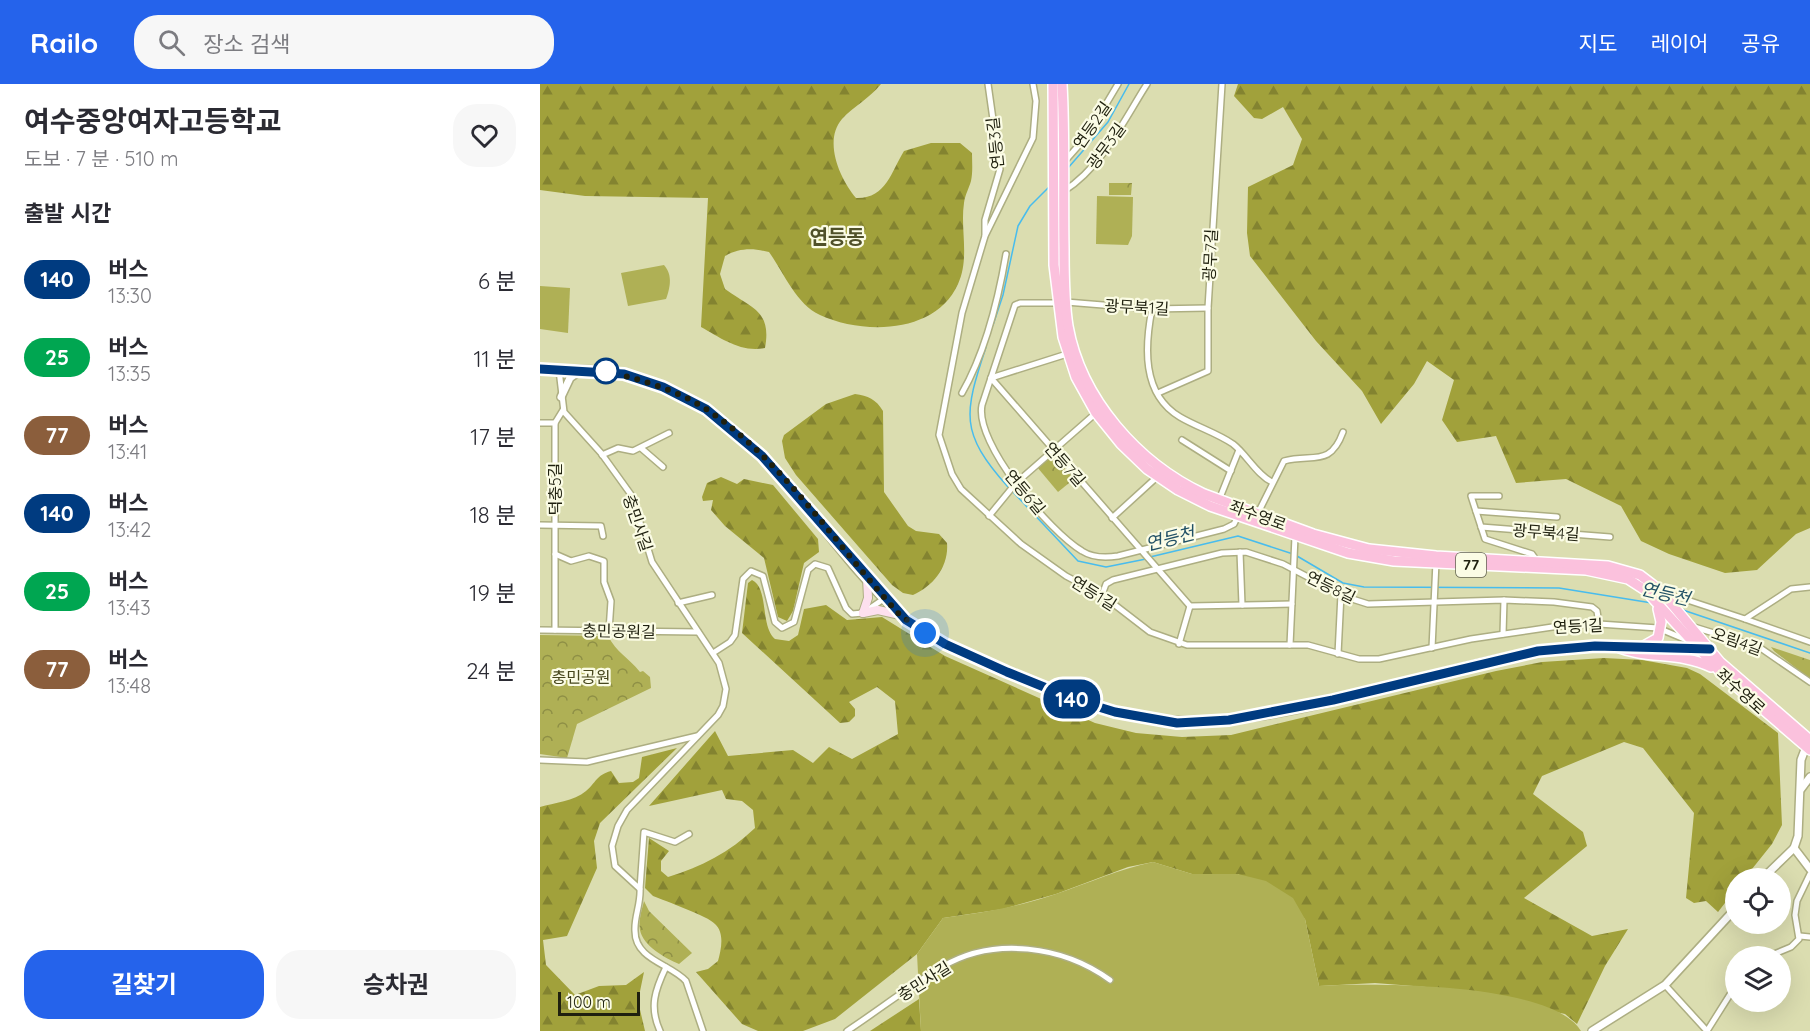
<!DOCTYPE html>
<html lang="ko">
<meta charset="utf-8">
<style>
:root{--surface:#fff;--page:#f7f7f7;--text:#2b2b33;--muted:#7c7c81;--accent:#2563eb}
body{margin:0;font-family:Quicksand,"Noto Sans KR",sans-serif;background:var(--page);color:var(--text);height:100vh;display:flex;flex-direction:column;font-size:22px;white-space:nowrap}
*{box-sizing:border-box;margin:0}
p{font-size:20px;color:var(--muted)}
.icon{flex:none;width:33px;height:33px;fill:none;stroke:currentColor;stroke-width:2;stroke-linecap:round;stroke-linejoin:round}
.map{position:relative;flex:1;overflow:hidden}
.panel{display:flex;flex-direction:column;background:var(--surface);width:540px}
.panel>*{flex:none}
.badge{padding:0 12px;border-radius:20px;font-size:21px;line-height:39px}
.tools{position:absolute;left:1185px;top:784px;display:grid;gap:12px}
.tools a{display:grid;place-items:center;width:66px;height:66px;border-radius:50%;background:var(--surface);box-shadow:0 6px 24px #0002;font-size:30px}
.scale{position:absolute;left:18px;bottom:15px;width:82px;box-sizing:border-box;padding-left:6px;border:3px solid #1f200f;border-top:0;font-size:16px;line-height:21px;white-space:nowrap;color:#1f200f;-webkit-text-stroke:4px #fbfce5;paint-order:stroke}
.you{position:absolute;width:30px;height:30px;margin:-15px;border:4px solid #fff;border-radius:50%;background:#1a73e8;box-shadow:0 0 0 9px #1a73e833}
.map>.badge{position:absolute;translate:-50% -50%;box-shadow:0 0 0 3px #fff}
h2{padding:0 24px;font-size:22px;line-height:54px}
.round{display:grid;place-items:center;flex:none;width:63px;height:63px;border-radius:24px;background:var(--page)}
.summary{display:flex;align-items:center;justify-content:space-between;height:102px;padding:0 24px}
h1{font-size:28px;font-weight:700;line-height:45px}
.button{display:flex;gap:12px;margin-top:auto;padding:12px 24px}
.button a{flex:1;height:69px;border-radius:24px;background:var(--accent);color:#fff;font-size:24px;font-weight:700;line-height:69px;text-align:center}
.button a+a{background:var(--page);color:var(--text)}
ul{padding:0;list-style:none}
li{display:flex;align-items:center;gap:18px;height:78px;padding:0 24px}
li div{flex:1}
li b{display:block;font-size:22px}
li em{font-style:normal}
li .badge{min-width:66px;font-weight:700;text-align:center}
header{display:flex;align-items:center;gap:36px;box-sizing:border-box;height:84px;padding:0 30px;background:var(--accent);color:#fff}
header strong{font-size:28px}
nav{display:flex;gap:33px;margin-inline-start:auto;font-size:21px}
.search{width:420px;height:54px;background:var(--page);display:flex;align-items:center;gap:15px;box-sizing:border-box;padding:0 21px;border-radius:24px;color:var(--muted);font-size:22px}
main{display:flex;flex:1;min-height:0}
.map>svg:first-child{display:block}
</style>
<header>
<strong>Railo</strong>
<div class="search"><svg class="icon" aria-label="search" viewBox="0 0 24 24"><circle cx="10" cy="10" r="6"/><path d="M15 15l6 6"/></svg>장소 검색</div>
<nav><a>지도</a><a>레이어</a><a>공유</a></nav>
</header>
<main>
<section class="panel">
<div class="summary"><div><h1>여수중앙여자고등학교</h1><p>도보 · 7 분 · 510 m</p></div><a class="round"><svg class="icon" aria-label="heart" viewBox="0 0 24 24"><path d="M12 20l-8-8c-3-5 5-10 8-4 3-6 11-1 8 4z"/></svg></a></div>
<h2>출발 시간</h2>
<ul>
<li><span class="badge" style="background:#003b80;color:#fff">140</span><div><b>버스</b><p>13:30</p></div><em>6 분</em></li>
<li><span class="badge" style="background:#00a651;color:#fff">25</span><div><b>버스</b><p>13:35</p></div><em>11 분</em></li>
<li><span class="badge" style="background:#8b5e3c;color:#fff">77</span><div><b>버스</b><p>13:41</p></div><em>17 분</em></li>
<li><span class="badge" style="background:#003b80;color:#fff">140</span><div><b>버스</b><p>13:42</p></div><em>18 분</em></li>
<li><span class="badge" style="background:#00a651;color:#fff">25</span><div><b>버스</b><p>13:43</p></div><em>19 분</em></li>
<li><span class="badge" style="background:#8b5e3c;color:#fff">77</span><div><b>버스</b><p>13:48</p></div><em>24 분</em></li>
</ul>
<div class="button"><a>길찾기</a><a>승차권</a></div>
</section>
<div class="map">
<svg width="1270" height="947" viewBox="0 0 1270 947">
<defs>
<pattern id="forest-firs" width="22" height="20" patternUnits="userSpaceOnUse" patternTransform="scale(1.5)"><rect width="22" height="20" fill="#a1a13b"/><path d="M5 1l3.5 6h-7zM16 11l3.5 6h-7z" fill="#838330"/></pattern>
<pattern id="park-crowns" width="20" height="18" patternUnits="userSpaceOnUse" patternTransform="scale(1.5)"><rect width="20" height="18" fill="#afb055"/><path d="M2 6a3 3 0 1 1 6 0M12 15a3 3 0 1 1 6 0" fill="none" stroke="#8e8f45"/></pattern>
</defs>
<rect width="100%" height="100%" fill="#dbddb0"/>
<g fill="url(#forest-firs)">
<path d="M0 0H341C330 14 314 22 302 35 283 57 300 95 316 114 346 115 351 88 364 67L391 59H420L432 69C432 78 433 88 431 97 429 104 425 111 424 119 420 145 430 174 418 200 396 250 323 251 280 231 256 220 244 189 229 168 212 164 200 164 185 172L180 190 185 205C211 224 232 226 225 264 201 269 181 254 161 243L168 114 45 112 0 106Z"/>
<path d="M698 0H1270V444L1256 450 1217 486 1185 489 1129 470 1101 457 1081 422 1026 395 976 399 956 352 917 358 902 336 914 296 887 277 874 300 841 340 822 307 776 257 710 172 707 149 708 103 753 81 762 55 743 23 722 35 714 34 694 12Z"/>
<path d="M315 310C328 312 336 315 343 327L344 408 368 442 376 447 399 450 407 459C409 482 394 502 373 511L363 509 352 501 256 391 245 374 242 357 244 351 286 320Z"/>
<path d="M181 393 197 400 204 395 233 401 278 455 279 468 264 479 253 527 247 537 238 533 224 474 185 442 171 426 173 416 163 417 162 413 167 399Z"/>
<path d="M212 496C229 504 220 542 235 555L249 557 258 551 264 525 286 521 307 536 342 533 405 572 555 639 596 649 642 653 691 651 956 587 1002 578 1064 574 1102 576 1147 584 1160 590 1238 649 1242 741 1232 760 1204 795H1196L1195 806 1178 828 1166 817 1154 819 1146 814 1154 729 1103 664 1084 658 1002 692 993 710 1043 748 1047 762 984 814 1052 852 1088 845 1065 882 1037 940 1025 930 912 905 835 899 779 902 765 835 698 790H652L613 778 588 783 516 810 463 825 403 834 377 870 295 935 263 947H218L202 940 156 888 168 885 178 877C181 866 185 849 175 840 168 832 125 817 113 812L105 804 109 754 129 767 121 777V787L128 793C161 783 190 768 215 744L213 726 202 717 186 715 182 706 109 722 175 647 188 672 253 666 273 679 289 663 312 675 358 650 355 617 337 603 309 618 315 625V632L309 638 300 639 202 549 208 499Z"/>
<path d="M137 664 60 739 54 757 57 784 27 852 3 856 6 881 35 911 59 902 86 901 104 888 98 917 105 947H0V723C14 719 34 717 46 707 56 699 56 691 71 687L79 699 93 698 99 694 102 673Z"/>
<path d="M379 915 381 947H330Z"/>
</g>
<g fill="url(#park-crowns)">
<path d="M569 99H592L591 111H569Z"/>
<path d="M513 371 534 395 518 408 497 383Z"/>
<path d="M0 551 68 552C77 569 88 573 100 588L103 587 110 593 111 604 37 640 27 674 0 670Z"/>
<path d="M1231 563 1270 576V595L1234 567Z"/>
<path d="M104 817 109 827 152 869 139 880C125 874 103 862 100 846 98 837 102 825 104 817Z"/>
</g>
<g fill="#afb055">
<path d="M557 112 593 113 592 152 588 161 556 160Z"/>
<path d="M124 181C133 191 130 204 126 215L88 222 81 189Z"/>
<path d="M0 202 30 204 28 249 0 245Z"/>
<path d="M613 778 652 790H698L726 797 753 814 765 835 779 902C832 899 1012 898 1041 947H381L377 870 403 834C441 829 479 823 516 810 549 799 579 785 613 778Z"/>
</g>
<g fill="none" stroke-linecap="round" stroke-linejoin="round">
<g stroke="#48bced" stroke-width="1.5">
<path d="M528 84 568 38 589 0"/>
<path d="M453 241 463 211 478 142 490 122 510 102"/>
<path d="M446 263C424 330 419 348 468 403"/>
<path d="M472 407 538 477 566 483 606 475"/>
<path d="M757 472 803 499 824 503 1019 504 1112 519"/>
<path d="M610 473 698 452 753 470"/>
<path d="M1143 526 1270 569"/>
</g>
<g stroke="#adae82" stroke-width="8">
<g id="minor">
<path d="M493 0 496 17 493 54 445 152 422 229 399 351 412 390 421 405 481 460 526 492 562 511 610 548 647 561H768L819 575H839L931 555 1019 542 1059 540 1118 544 1149 557"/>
<path d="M524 78 547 52 578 0"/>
<path d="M524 107C562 83 584 36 607 0"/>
<path d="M445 151V136L460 85 448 0"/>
<path d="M526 218 612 225 668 224"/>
<path d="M517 219H480L475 221 442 321C434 359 510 448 542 467 553 474 566 474 578 472L684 445 694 440 698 432"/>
<path d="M612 225C605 261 601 310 640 333 657 343 677 349 693 360 707 371 717 391 732 398"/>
<path d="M19 286 24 328 61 369 92 412 112 478 179 579 186 605 183 622 178 631 87 726 78 742 72 762 75 782 100 805C101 820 94 833 95 847 95 876 131 880 146 897L163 947"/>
<path d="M451 294 650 522 752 520"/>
<path d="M451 294 527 270"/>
<path d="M422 309C446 267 458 217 466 170"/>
<path d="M618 309 668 287V224L682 0"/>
<path d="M0 339H15"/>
<path d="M642 356 691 387"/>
<path d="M101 364 123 383"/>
<path d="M62 371 78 364 93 367 129 349"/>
<path d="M959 412H931L945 455 992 470 997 477"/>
<path d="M679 416 699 366"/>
<path d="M936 427 1017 433"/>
<path d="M717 431 744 377C772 369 790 384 803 348"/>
<path d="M449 432 476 399 556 329"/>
<path d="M572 434 617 393"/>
<path d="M0 441 61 442 63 452"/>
<path d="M941 443 1070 453"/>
<path d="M700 468 702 521"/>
<path d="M15 470 31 477 49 472 64 477V498L71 517 69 547"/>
<path d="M1123 508 1205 535 1251 505 1270 503"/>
<path d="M562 511 566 500 573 496 682 469 706 468 743 480 806 513 828 520 964 516 1014 518 1052 523 1057 527 1059 540"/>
<path d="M138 519 172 511"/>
<path d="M1205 535 1270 558"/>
<path d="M1151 542 1219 563 1270 598"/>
<path d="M0 546 158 548"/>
<path d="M15 546V339L23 326"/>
<path d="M963 550 964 516"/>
<path d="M639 560 650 522"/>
<path d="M750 561 755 453"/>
<path d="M892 564 896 478"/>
<path d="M173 569 190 558 195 551 203 495 211 487 223 492 235 538 242 544 254 538 268 486 275 480 288 484 306 524 312 530 323 529 345 514"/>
<path d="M798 570 801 510"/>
<path d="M0 676 47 678 157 652"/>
<path d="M100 805 104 748 135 758 149 750"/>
<path d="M1260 852 1270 853"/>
<path d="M1227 873 1251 863 1259 855 1255 831 1257 817 1270 790"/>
<path d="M1125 901 1167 947"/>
<path d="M120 947C109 923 115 906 126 883"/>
<path d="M307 947C339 926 369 902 402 883 454 852 523 862 570 896"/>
<path d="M1167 947 1196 901"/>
</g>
</g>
<g stroke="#adae82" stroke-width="10">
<g id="tertiary">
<path d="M0 285C28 286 57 284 84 290 220 321 269 448 362 533 383 552 411 562 436 574 476 593 518 612 562 625 706 666 852 592 993 568 1050 559 1105 567 1162 566"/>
<path d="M21 313 30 294 40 287"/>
<path d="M1261 705 1270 693"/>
<path d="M1254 764 1270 785"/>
<path d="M1222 795 1254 764 1258 752 1261 676 1267 660"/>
<path d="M1052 947 1125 901 1196 824"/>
</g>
</g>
<g stroke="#adae82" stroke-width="10">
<g id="secondary">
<path d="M323 529 338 526 360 531"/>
<path d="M323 529 328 514 327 494"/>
</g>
</g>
<g stroke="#fff" stroke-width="12">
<g id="primary">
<path d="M513 0 514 181 523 253 536 293 556 329 581 360 607 385 638 406 670 422 808 469 854 477 1046 486 1088 495 1105 506 1184 592 1270 666"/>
<path d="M522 0C525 54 523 110 524 165 524 190 524 217 528 242 541 315 598 379 664 410L773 450 829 465 896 472 1068 482 1100 491 1121 507 1180 578 1270 656"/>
<path d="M1075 562C1106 576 1138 567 1171 583"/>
<path d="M1102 563 1118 554 1121 538 1118 525"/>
</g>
</g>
<use href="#minor" stroke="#fff" stroke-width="5"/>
<use href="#tertiary" stroke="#fff" stroke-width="7"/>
<use href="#secondary" stroke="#fde0ee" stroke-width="8"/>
<use href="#primary" stroke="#fbc1dd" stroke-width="9"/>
</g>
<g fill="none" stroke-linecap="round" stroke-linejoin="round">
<g stroke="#fff" stroke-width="14">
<path id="line" d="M0 285 84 290 123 303 166 325 222 372 366 536 405 560 467 588 536 616 575 628 637 639 689 636 793 616 998 567 1055 562 1170 565"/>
</g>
<use href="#line" stroke="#003b80" stroke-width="9"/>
<path stroke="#1f200f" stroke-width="6" stroke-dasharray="0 10.8" d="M66 287C98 295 135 305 166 325 243 376 298 464 360 531L385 549"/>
</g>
<circle fill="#fff" stroke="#003b80" stroke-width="3" cx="66" cy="287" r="12"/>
<g text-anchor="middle" stroke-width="4.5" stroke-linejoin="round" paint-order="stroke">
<rect fill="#fbfce5" stroke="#61624f" stroke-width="1.5" x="916" y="469" width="30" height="24" rx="4.5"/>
<g font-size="15" font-weight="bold" fill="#1f200f">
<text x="931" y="486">77</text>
</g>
<g font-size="16" fill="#1f200f" stroke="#fbfce5">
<text transform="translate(552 41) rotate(-55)" y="6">연등2길</text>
<text transform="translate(455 59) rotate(-96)" y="6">연등3길</text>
<text transform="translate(566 62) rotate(-54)" y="6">광무3길</text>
<text transform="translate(670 171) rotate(-87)" y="6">광무7길</text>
<text transform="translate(597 223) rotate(3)" y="6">광무북1길</text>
<text transform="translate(525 380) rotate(49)" y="6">연등7길</text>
<text transform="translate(15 405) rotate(-90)" y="6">덕충5길</text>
<text transform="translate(485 408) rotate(50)" y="6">연등6길</text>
<text transform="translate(718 431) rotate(20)" y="6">좌수영로</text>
<text transform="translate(98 439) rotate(71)" y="6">충민사길</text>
<text transform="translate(1006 448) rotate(4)" y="6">광무북4길</text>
<text transform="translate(791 503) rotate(26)" y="6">연등8길</text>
<text transform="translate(554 509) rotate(32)" y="6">연등1길</text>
<text transform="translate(1038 542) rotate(-3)" y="6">연등1길</text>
<text transform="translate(79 547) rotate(1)" y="6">충민공원길</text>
<text transform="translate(1197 557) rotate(20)" y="6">오림4길</text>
<text transform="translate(1201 607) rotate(42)" y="6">좌수영로</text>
<text transform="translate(384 897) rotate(-32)" y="6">충민사길</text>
</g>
<g font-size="16" fill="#47471d" stroke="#fbfce5">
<text x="41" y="599">충민공원</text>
</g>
<g font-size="18" font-style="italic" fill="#225166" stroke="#fbfce5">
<text transform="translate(630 455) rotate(-14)" y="6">연등천</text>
<text transform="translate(1125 510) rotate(13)" y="6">연등천</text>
</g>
<g font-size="20" font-weight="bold" fill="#505129" stroke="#fbfce5">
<text x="297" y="160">연등동</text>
</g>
</g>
</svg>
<div class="tools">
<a><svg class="icon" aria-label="locate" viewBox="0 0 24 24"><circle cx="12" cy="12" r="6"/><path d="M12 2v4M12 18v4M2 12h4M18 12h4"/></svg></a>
<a><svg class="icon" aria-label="layers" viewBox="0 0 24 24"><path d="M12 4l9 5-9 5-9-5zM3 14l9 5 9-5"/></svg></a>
</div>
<div class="scale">100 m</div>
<div class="you" style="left:385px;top:549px"></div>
<b class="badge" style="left:532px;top:615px;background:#003b80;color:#fff">140</b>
</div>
</main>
